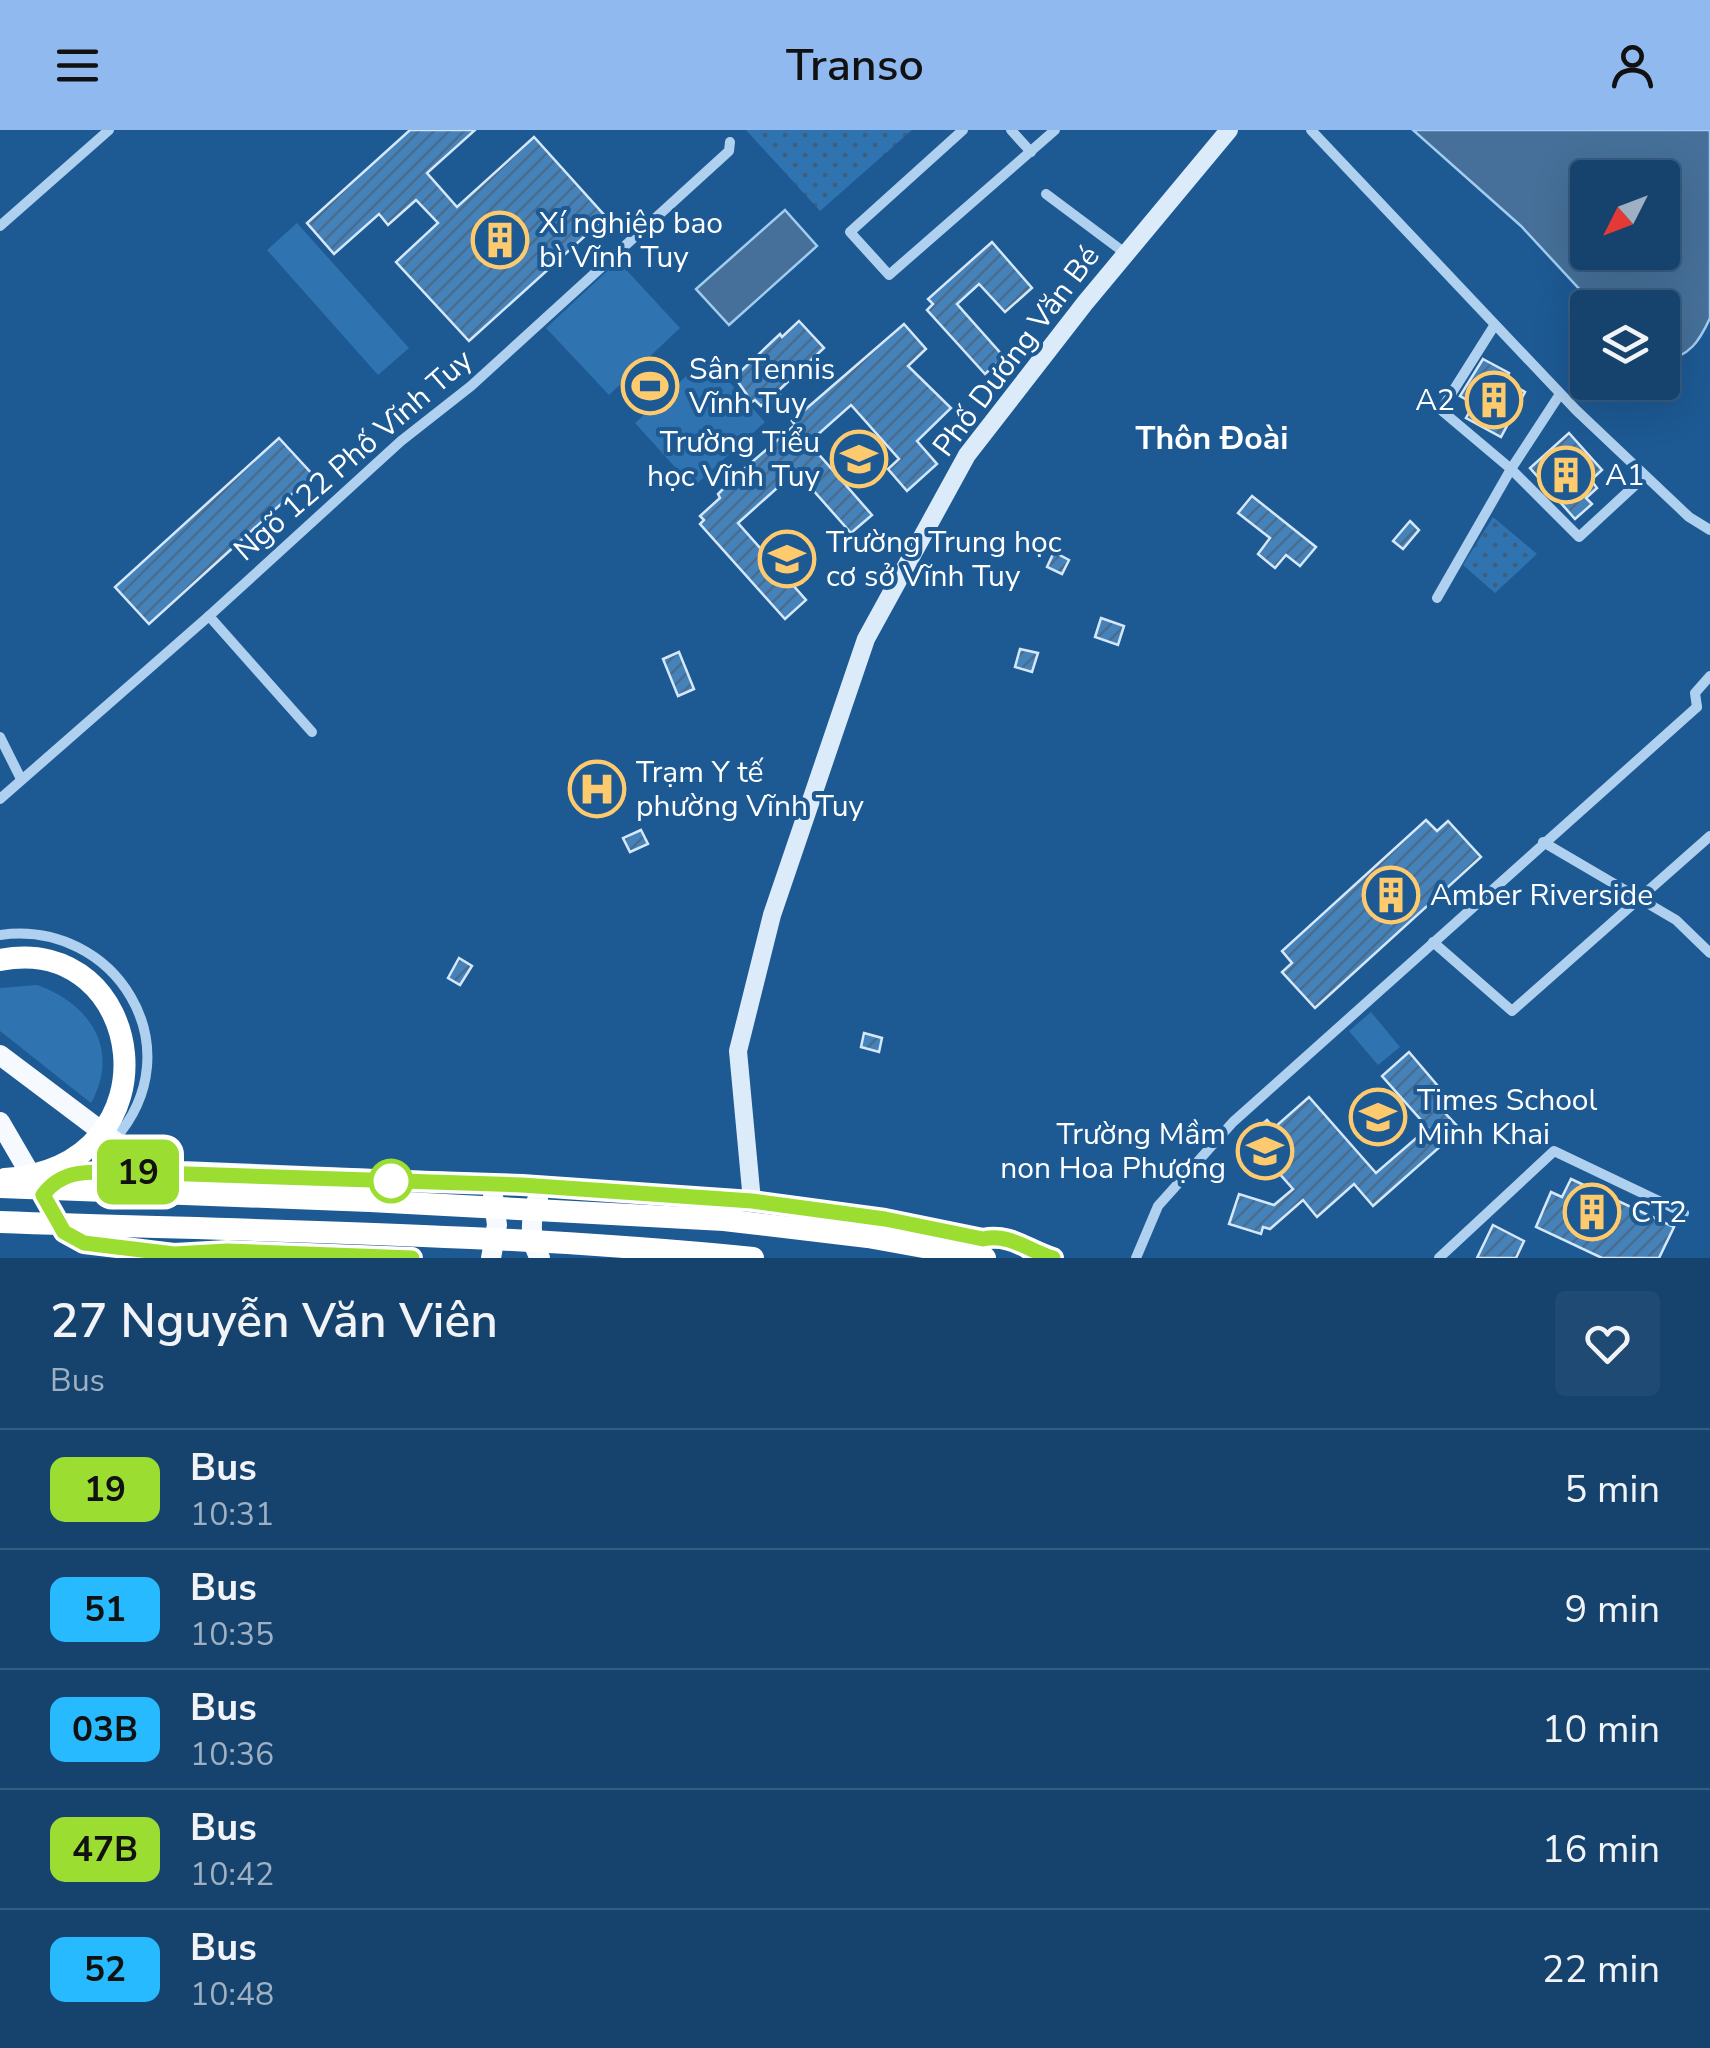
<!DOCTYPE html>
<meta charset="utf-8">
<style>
:root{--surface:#16436e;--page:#1f4a73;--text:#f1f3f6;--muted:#9eb0c2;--line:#355c81;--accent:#90b9f0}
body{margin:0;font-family:"Nunito Sans",sans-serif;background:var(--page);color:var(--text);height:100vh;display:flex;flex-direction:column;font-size:38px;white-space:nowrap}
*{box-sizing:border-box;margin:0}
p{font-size:32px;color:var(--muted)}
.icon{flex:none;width:55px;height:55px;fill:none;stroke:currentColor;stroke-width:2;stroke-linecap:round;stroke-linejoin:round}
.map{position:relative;height:1128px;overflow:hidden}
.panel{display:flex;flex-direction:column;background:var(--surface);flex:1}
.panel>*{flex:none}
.badge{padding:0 20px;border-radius:15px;font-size:35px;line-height:65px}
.needle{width:65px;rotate:228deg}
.controls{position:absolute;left:1570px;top:30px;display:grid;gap:20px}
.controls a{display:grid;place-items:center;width:110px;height:110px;border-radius:10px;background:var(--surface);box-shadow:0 10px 40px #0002,0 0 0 2px var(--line);font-size:50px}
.map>.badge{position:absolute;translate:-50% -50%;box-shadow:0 0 0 5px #fff}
.round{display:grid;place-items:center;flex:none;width:105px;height:105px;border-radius:10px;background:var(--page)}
.summary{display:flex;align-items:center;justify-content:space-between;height:170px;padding:0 50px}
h1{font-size:48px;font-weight:600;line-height:75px}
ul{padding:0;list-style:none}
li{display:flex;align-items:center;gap:30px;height:120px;padding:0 50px;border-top:2px solid var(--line)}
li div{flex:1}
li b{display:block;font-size:38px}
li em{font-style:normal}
li .badge{min-width:110px;font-weight:700;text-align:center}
header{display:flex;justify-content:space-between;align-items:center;height:130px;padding:0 50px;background:var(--accent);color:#111;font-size:45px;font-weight:600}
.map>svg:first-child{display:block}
</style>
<header><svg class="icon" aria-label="menu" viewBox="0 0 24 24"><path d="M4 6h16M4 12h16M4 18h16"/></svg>Transo<svg class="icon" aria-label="person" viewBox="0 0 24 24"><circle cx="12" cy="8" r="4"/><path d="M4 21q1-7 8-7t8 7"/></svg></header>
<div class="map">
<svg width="1710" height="1128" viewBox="0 0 1710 1128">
<defs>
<pattern id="park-dots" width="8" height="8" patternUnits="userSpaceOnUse" patternTransform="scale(2.5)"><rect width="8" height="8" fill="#3073b1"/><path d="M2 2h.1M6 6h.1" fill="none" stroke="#3f5e79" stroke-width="1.8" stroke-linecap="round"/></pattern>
<pattern id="building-hatch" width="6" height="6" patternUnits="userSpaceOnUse" patternTransform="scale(2.5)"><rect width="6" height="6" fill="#4682ba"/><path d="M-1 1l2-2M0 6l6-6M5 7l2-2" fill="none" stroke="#486c8e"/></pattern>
</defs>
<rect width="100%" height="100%" fill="#1d5993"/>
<g fill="#3073b1">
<path d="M297 93 409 218 378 245 267 120Z"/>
<path d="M618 131 680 198 609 265 546 198Z"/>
<path d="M707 227 765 292 693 357 635 293Z"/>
<path d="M37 855C89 873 121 919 91 973L0 901V858Z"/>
<path d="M1371 882 1400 917 1378 935 1349 901Z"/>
</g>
<g fill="url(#park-dots)">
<path d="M746 0H912L820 81Z"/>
<path d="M1493 387 1537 424 1495 463 1463 435Z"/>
</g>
<g fill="#467099" stroke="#a2ccf0" stroke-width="2.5" fill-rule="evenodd">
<path d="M1413 0H1710V188C1700 210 1689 228 1663 230L1662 178 1596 177 1521 96ZM1588 48H1662V122H1588Z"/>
<path d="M785 80 817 116 729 195 696 159Z"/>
</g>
<g fill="url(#building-hatch)" stroke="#d5e8fa" stroke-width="2.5">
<path d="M410 0H475L427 43 457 77 534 7 606 87 469 211 396 132 438 93 416 70 388 95 379 84 334 124 307 93Z"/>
<path d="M992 112 1032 158 1005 182 979 154 957 174 1004 227 985 244 927 180 933 174 928 169Z"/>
<path d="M799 191 824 218 777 262 780 265 768 276 765 272 761 276 755 270 752 272 736 249 741 241 780 204 782 207Z"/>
<path d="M904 194 926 219 908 236 951 278 917 311 937 334 907 361 888 339 899 329 851 275 815 307V320L872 385 851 403 796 341 738 393 806 470 785 489 700 394 704 390 700 386 720 368 718 364 737 345 795 295 792 291Z"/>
<path d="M1483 229 1509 243 1505 251 1525 262 1501 307 1466 288 1474 274 1460 266Z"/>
<path d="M1569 303 1602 340 1591 350 1597 358 1586 368 1592 374 1575 389 1530 338Z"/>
<path d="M279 308 313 345 149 494 115 457Z"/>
<path d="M1252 366 1316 417 1300 436 1286 425 1275 438 1258 424 1270 408 1238 383Z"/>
<path d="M1410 391 1419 400 1403 419 1393 411Z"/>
<path d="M1054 422 1069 430 1062 444 1047 437Z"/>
<path d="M1101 488 1124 496 1118 515 1095 507Z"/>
<path d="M1020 519 1038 523 1032 542 1015 537Z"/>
<path d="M679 522 694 559 678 566 663 529Z"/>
<path d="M1426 690 1437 701 1448 691 1481 727 1315 878 1282 842 1292 833 1282 821Z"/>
<path d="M641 700 648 714 630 722 623 708Z"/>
<path d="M459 828 472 836 460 855 448 848Z"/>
<path d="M864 903 882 908 879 922 861 917Z"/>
<path d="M1409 922 1454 975 1445 983 1460 999 1373 1076 1354 1054 1317 1087 1303 1070 1270 1099 1263 1097 1261 1104 1229 1094 1239 1064 1274 1075 1293 1059 1247 1007 1267 990 1274 998 1309 967 1376 1043 1428 998 1382 946Z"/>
<path d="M1571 1049 1674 1097 1659 1128H1602L1536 1097 1551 1062 1562 1067Z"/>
<path d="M1493 1095 1524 1111 1516 1128H1477Z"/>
</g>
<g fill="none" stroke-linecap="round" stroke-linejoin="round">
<g stroke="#afd0ee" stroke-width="10">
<path d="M963 0 850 102 889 145 1055 0"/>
<path d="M1011 0 1031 22"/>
<path d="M1311 0 1576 280 1689 387 1710 400"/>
<path d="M1046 64 1125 123"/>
<path d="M0 96 109 0"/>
<path d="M1494 196 1441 280 1511 339 1579 407 1645 346"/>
<path d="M1437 468 1511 339 1560 264"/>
<path d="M209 486 312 602"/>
<path d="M1697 577 1695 563 1710 546"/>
<path d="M0 607 21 649"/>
<path d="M0 669 209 486 401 311 471 256 729 21 730 12"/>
<path d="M1543 712 1676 790 1710 823"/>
<path d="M0 805C115 789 196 918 114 1010"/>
<path d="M1433 812 1512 881 1710 706"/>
<path d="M1136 1128 1158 1076 1233 992 1697 577"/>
<path d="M1439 1128 1554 1021 1684 1083"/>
</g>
<path stroke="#dcebfa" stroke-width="18" d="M752 1071 738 921 772 785 866 509 967 325 1085 173 1229 0"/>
<g stroke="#f6faff" stroke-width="20">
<path d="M0 925 125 1019 181 1041 522 1055 752 1071 885 1089 983 1109"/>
<path d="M0 992 64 1102 84 1113 174 1125"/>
<path d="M48 1059 61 1046 71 1043 169 1042"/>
<path d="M538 1068C530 1085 529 1111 540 1128"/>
<path d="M975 1114C997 1102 1021 1108 1036 1128"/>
<path d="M166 1128 174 1125 227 1121 410 1128"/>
<path d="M491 1128 497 1095 493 1066"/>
</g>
<g stroke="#fff" stroke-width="22">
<path d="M0 830C146 801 183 1036 5 1049"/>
<path d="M0 1057 370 1071 724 1090 868 1107 985 1128"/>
<path d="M0 1092C251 1101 503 1103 753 1128"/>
</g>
</g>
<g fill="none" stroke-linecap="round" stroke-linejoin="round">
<g stroke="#fff" stroke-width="22">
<path id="line" d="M412 1128 227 1121 174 1124 84 1113 64 1102 43 1065C64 1036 95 1043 127 1042L522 1055 752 1071 885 1089 983 1109C1011 1103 1028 1121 1053 1128"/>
</g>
<use href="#line" stroke="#9cdd31" stroke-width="15"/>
</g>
<defs>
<g id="building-ring" transform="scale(2.875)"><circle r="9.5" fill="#1d5993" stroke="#feca6e" stroke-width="1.5"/><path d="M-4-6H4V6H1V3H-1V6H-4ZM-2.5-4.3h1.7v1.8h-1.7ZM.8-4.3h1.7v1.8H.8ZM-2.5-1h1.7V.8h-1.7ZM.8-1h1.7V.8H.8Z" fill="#feca6e"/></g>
<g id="stadium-ring" transform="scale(2.875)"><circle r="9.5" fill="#1d5993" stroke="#feca6e" stroke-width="1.5"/><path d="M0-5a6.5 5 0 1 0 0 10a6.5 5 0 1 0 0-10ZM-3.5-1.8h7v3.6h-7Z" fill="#feca6e"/></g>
<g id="school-ring" transform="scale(2.875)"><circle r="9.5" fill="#1d5993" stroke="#feca6e" stroke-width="1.5"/><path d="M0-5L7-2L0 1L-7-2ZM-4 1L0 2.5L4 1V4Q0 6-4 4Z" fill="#feca6e"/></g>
<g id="hospital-ring" transform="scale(2.875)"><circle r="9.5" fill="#1d5993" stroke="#feca6e" stroke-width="1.5"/><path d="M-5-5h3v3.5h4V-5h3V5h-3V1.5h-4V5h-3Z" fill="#feca6e"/></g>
</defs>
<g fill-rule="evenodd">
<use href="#building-ring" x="500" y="110"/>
<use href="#stadium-ring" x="650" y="256"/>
<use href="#building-ring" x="1494" y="270"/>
<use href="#school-ring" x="859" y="329"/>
<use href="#building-ring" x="1566" y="345"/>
<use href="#school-ring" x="787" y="429"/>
<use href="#hospital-ring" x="597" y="659"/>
<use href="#building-ring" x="1391" y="765"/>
<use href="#school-ring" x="1378" y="987"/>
<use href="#school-ring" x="1265" y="1021"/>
<use href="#building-ring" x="1592" y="1082"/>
</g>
<circle fill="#fff" stroke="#9cdd31" stroke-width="5" cx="391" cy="1051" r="20"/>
<g text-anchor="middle" stroke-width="8" stroke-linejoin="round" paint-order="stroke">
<g font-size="30" fill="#fff" stroke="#1d5993" text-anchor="start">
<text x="539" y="103">Xí nghiệp bao<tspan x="539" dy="34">bì Vĩnh Tuy</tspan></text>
<text x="689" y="249">Sân Tennis<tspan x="689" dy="34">Vĩnh Tuy</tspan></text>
<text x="1455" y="280" text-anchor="end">A2</text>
<text x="820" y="322" text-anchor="end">Trường Tiểu<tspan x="820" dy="34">học Vĩnh Tuy</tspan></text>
<text x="1605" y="355">A1</text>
<text x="826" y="422">Trường Trung học<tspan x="826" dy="34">cơ sở Vĩnh Tuy</tspan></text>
<text x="636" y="652">Trạm Y tế<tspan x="636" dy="34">phường Vĩnh Tuy</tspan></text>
<text x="1430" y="775">Amber Riverside</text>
<text x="1417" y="980">Times School<tspan x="1417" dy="34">Minh Khai</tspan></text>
<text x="1226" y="1014" text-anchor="end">Trường Mầm<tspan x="1226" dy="34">non Hoa Phượng</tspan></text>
<text x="1631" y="1092">CT2</text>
</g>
<g font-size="30" fill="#fff" stroke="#1d5993">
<text transform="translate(1016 221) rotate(-53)" y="10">Phố Dương Văn Bé</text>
<text transform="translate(353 325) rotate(-41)" y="10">Ngõ 122 Phố Vĩnh Tuy</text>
</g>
<g font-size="32" font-weight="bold" fill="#fff" stroke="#1d5993">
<text x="1212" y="319">Thôn Đoài</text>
</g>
</g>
</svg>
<div class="controls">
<a><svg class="needle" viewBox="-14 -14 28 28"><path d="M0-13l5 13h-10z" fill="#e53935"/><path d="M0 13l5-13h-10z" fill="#9eb0c2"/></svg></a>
<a><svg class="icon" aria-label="layers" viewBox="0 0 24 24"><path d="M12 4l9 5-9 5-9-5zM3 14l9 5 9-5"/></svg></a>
</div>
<b class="badge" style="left:138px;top:1042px;background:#9cdd31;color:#111">19</b>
</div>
<section class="panel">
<div class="summary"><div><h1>27 Nguyễn Văn Viên</h1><p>Bus</p></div><a class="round"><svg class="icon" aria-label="heart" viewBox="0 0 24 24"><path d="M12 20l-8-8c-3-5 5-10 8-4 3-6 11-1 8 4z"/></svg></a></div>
<ul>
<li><span class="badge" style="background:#9cdd31;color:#111">19</span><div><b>Bus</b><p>10:31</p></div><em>5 min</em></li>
<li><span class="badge" style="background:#27baff;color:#111">51</span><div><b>Bus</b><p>10:35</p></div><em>9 min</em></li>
<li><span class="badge" style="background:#27baff;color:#111">03B</span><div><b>Bus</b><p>10:36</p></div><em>10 min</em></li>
<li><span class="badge" style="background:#9cdd31;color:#111">47B</span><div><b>Bus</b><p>10:42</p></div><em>16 min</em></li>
<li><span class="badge" style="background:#27baff;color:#111">52</span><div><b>Bus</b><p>10:48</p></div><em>22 min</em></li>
</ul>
</section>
